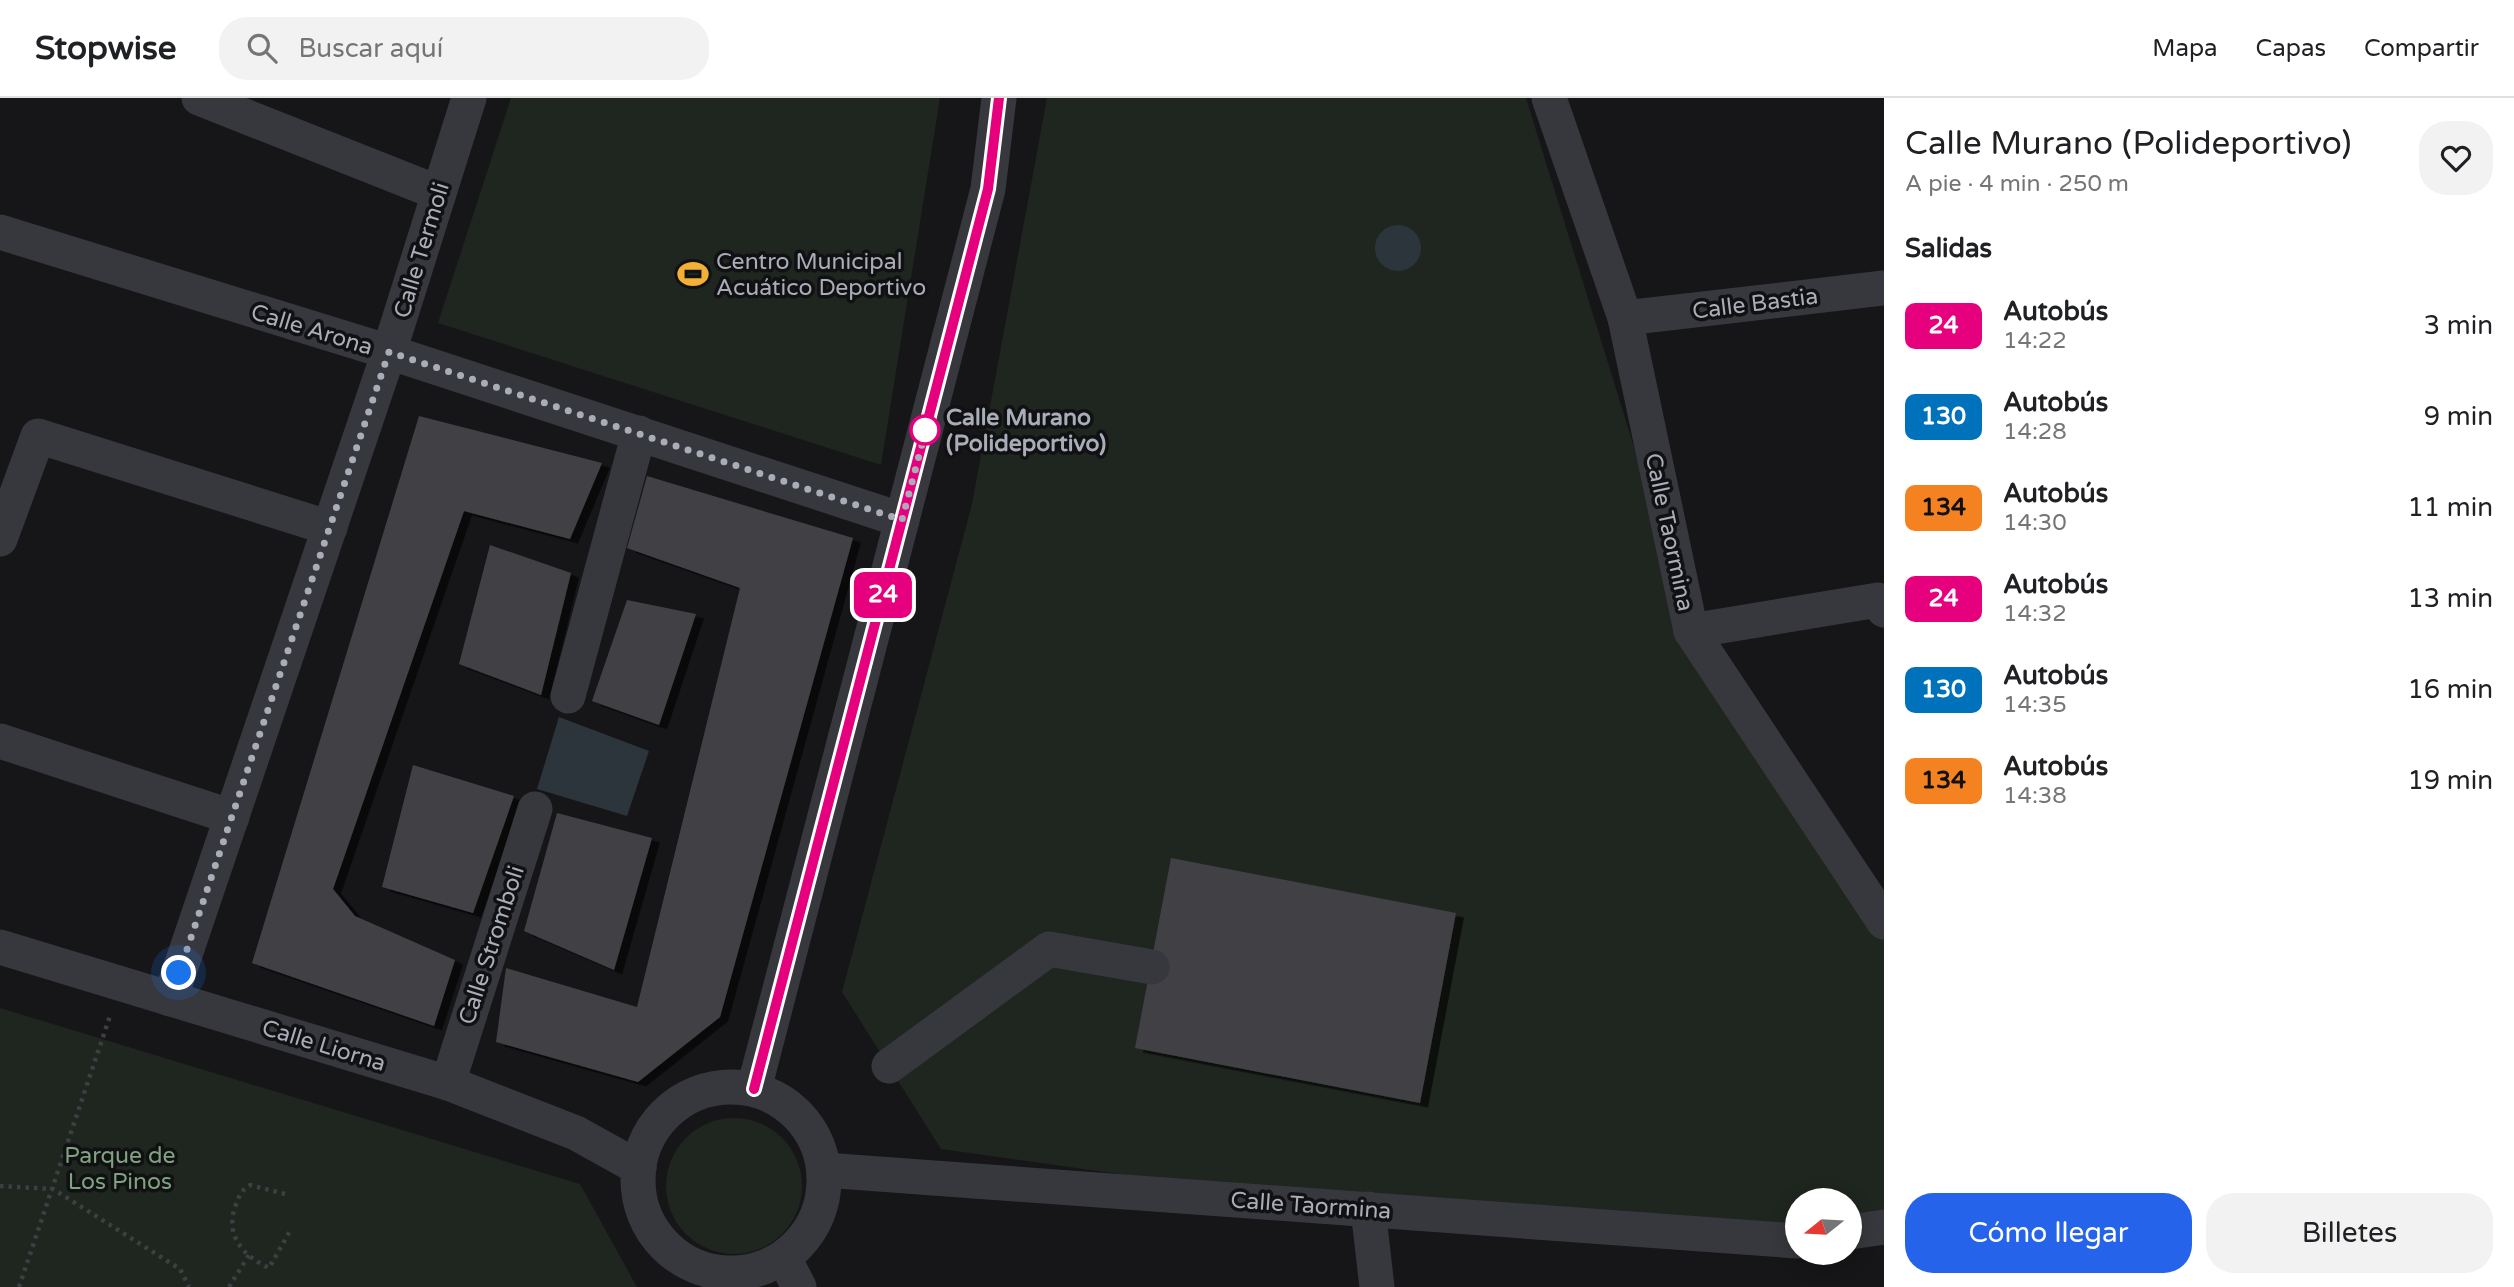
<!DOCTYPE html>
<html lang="es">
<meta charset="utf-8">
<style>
:root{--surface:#fff;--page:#f2f2f2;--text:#202124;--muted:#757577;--line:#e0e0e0;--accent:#2563eb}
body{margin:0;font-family:"Varela Round",sans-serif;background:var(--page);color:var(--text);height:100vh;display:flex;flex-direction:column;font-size:26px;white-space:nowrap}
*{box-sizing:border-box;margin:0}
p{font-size:23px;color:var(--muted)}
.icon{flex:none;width:38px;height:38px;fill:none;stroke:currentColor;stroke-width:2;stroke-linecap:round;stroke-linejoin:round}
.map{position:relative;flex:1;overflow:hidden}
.details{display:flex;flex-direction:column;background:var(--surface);width:630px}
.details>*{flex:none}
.badge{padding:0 14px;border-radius:10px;font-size:24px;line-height:46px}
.needle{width:46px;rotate:252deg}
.buttons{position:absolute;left:1785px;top:1090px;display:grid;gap:14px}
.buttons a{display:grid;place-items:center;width:77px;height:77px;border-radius:50%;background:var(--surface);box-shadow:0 4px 18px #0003;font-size:35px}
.you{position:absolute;width:35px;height:35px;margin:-18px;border:5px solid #fff;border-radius:50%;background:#1a73e8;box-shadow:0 0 0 10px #1a73e833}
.map>.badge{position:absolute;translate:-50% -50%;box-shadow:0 0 0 4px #fff}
h2{padding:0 21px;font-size:26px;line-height:63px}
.round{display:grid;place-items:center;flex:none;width:74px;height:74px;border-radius:28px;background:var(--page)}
.overview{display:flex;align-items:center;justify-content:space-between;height:119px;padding:0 21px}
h1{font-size:33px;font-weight:600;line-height:52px}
.action{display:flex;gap:14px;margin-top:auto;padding:14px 21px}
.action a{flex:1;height:80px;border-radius:28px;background:var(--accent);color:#fff;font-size:28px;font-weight:600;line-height:80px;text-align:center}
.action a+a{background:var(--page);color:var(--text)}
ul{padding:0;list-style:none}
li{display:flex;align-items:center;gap:21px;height:91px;padding:0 21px}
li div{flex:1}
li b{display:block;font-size:26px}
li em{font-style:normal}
li .badge{min-width:77px;font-weight:700;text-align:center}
header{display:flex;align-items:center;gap:42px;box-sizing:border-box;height:98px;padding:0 35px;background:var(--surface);border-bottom:2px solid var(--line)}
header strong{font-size:33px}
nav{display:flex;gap:38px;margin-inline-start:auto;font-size:24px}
.search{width:490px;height:63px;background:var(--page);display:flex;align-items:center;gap:18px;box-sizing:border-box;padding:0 24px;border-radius:28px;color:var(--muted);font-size:26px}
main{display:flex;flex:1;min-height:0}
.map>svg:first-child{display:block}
</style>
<header>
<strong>Stopwise</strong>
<div class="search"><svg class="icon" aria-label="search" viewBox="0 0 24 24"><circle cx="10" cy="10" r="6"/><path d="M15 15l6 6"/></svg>Buscar aquí</div>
<nav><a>Mapa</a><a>Capas</a><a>Compartir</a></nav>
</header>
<main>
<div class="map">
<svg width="1884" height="1189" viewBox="0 0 1884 1189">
<defs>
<filter id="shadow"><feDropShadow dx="8" dy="4.5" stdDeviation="0" flood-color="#0009"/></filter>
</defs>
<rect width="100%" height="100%" fill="#161618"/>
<g fill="#1e261f">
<path d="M511 0H940L881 367 438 225Z"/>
<path d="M1047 0H1526L1691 533 1884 824V1129L1850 1134V1102H1797V1143L1368 1111 941 1051 842 894 972 406Z"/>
<path d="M0 910 580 1086 637 1189H0Z"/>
<circle cx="734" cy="1088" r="68"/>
</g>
<g fill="#2c353c">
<circle cx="1398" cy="150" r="23"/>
<path d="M559 619 649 653 627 718 537 691Z"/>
</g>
<g fill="#404145" filter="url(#shadow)">
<path d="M419 318 602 365 570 441 464 413 333 791 355 818 455 862 434 928 252 865Z"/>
<path d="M647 378 853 440 720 919 638 984 496 944 506 870 637 909 740 490 627 450Z"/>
<path d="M490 447 571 475 541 597 459 566Z"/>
<path d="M627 502 696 516 659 627 592 603Z"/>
<path d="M413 667 514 698 473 815 382 789Z"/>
<path d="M557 715 652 740 614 872 524 833Z"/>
<path d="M1171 760 1456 815 1420 1005 1135 950Z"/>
</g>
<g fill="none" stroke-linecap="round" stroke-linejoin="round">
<g stroke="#3d3f44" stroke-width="4.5" stroke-dasharray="3.5 5" stroke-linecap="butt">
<path d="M0 1088 53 1091 180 1171 189 1189"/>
<path d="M285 1096 250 1087C240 1093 239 1099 235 1109 225 1139 244 1158 269 1170L290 1133"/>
<path d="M19 1189 110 918"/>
<path d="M229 1189 249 1157"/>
</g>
<g stroke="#37383d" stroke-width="35">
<path d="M199 0 439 95"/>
<path d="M1549 0 1625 220 1691 533 1884 824"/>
<path d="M0 134 389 254 902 422"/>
<path d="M1625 220 1884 190"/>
<path d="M0 441 38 338 330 430"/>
<path d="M1691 533 1878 502 1884 512"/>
<path d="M568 598 639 335"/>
<path d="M0 643 232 719"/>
<path d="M0 849 448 985 576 1035 639 1070"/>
<path d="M170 901 389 254 469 0"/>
<path d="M889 968 1049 851 1152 869"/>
<path d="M448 985 535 711"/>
<circle cx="731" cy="1082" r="93"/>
<path d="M754 991 988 91 999 0"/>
<path d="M824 1072 1797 1143"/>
<path d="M1368 1111 1377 1189"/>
<path d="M1850 1134 1884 1129"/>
<path d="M784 1160 799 1189"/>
</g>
</g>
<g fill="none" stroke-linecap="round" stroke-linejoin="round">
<g stroke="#fff" stroke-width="16">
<path id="line" d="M754 991 988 91 999 0"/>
</g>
<use href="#line" stroke="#e6007e" stroke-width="10"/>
<path stroke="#a8adb8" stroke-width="7" stroke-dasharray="0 12.6" d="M179 875 389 254 902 422 929 320 925 332"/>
</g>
<defs>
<g id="stadium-bare" transform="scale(2.415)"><path d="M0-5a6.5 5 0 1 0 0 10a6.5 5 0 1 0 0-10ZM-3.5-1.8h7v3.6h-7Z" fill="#f2b134" stroke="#111113" stroke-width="2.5" paint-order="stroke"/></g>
</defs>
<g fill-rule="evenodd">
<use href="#stadium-bare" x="693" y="176"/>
</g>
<circle fill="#fff" stroke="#e6007e" stroke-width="3.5" cx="925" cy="332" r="14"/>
<g text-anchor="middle" stroke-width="7" stroke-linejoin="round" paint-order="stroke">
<g font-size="23" fill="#a8adb8" stroke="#111113">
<text transform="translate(421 152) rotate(-73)" y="8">Calle Termoli</text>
<text transform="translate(1755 205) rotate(-7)" y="8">Calle Bastia</text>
<text transform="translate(312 231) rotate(17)" y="8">Calle Arona</text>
<text transform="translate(1670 434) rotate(78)" y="8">Calle Taormina</text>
<text transform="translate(491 847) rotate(-72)" y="8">Calle Stromboli</text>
<text transform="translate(324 947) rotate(17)" y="8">Calle Liorna</text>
<text transform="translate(1311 1107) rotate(4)" y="8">Calle Taormina</text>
</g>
<g font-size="23" fill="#a8adb8" stroke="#111113" text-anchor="start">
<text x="716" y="171">Centro Municipal<tspan x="716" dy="26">Acuático Deportivo</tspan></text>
</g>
<g font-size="23" font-weight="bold" fill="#a8adb8" stroke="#111113" text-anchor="start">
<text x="946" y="327">Calle Murano<tspan x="946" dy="26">(Polideportivo)</tspan></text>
</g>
<g font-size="23" fill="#7fa381" stroke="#111113">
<text x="120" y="1065">Parque de<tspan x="120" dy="26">Los Pinos</tspan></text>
</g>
</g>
</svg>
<div class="buttons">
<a><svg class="needle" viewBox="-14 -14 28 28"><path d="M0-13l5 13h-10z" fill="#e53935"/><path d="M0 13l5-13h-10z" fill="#757577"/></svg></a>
</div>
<div class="you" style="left:179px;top:875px"></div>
<b class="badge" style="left:883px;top:497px;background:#e6007e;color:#fff">24</b>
</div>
<section class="details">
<div class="overview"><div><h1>Calle Murano (Polideportivo)</h1><p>A pie · 4 min · 250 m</p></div><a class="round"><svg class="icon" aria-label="heart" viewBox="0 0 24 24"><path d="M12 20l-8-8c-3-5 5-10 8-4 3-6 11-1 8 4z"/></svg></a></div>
<h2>Salidas</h2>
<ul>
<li><span class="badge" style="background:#e6007e;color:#fff">24</span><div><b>Autobús</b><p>14:22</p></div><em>3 min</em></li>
<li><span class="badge" style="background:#0072bc;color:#fff">130</span><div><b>Autobús</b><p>14:28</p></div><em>9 min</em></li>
<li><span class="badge" style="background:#f58220;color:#111">134</span><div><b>Autobús</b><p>14:30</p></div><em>11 min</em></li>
<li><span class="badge" style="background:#e6007e;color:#fff">24</span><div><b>Autobús</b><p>14:32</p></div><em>13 min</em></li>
<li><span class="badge" style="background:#0072bc;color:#fff">130</span><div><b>Autobús</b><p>14:35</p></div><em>16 min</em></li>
<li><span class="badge" style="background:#f58220;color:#111">134</span><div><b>Autobús</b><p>14:38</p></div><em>19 min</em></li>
</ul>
<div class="action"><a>Cómo llegar</a><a>Billetes</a></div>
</section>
</main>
